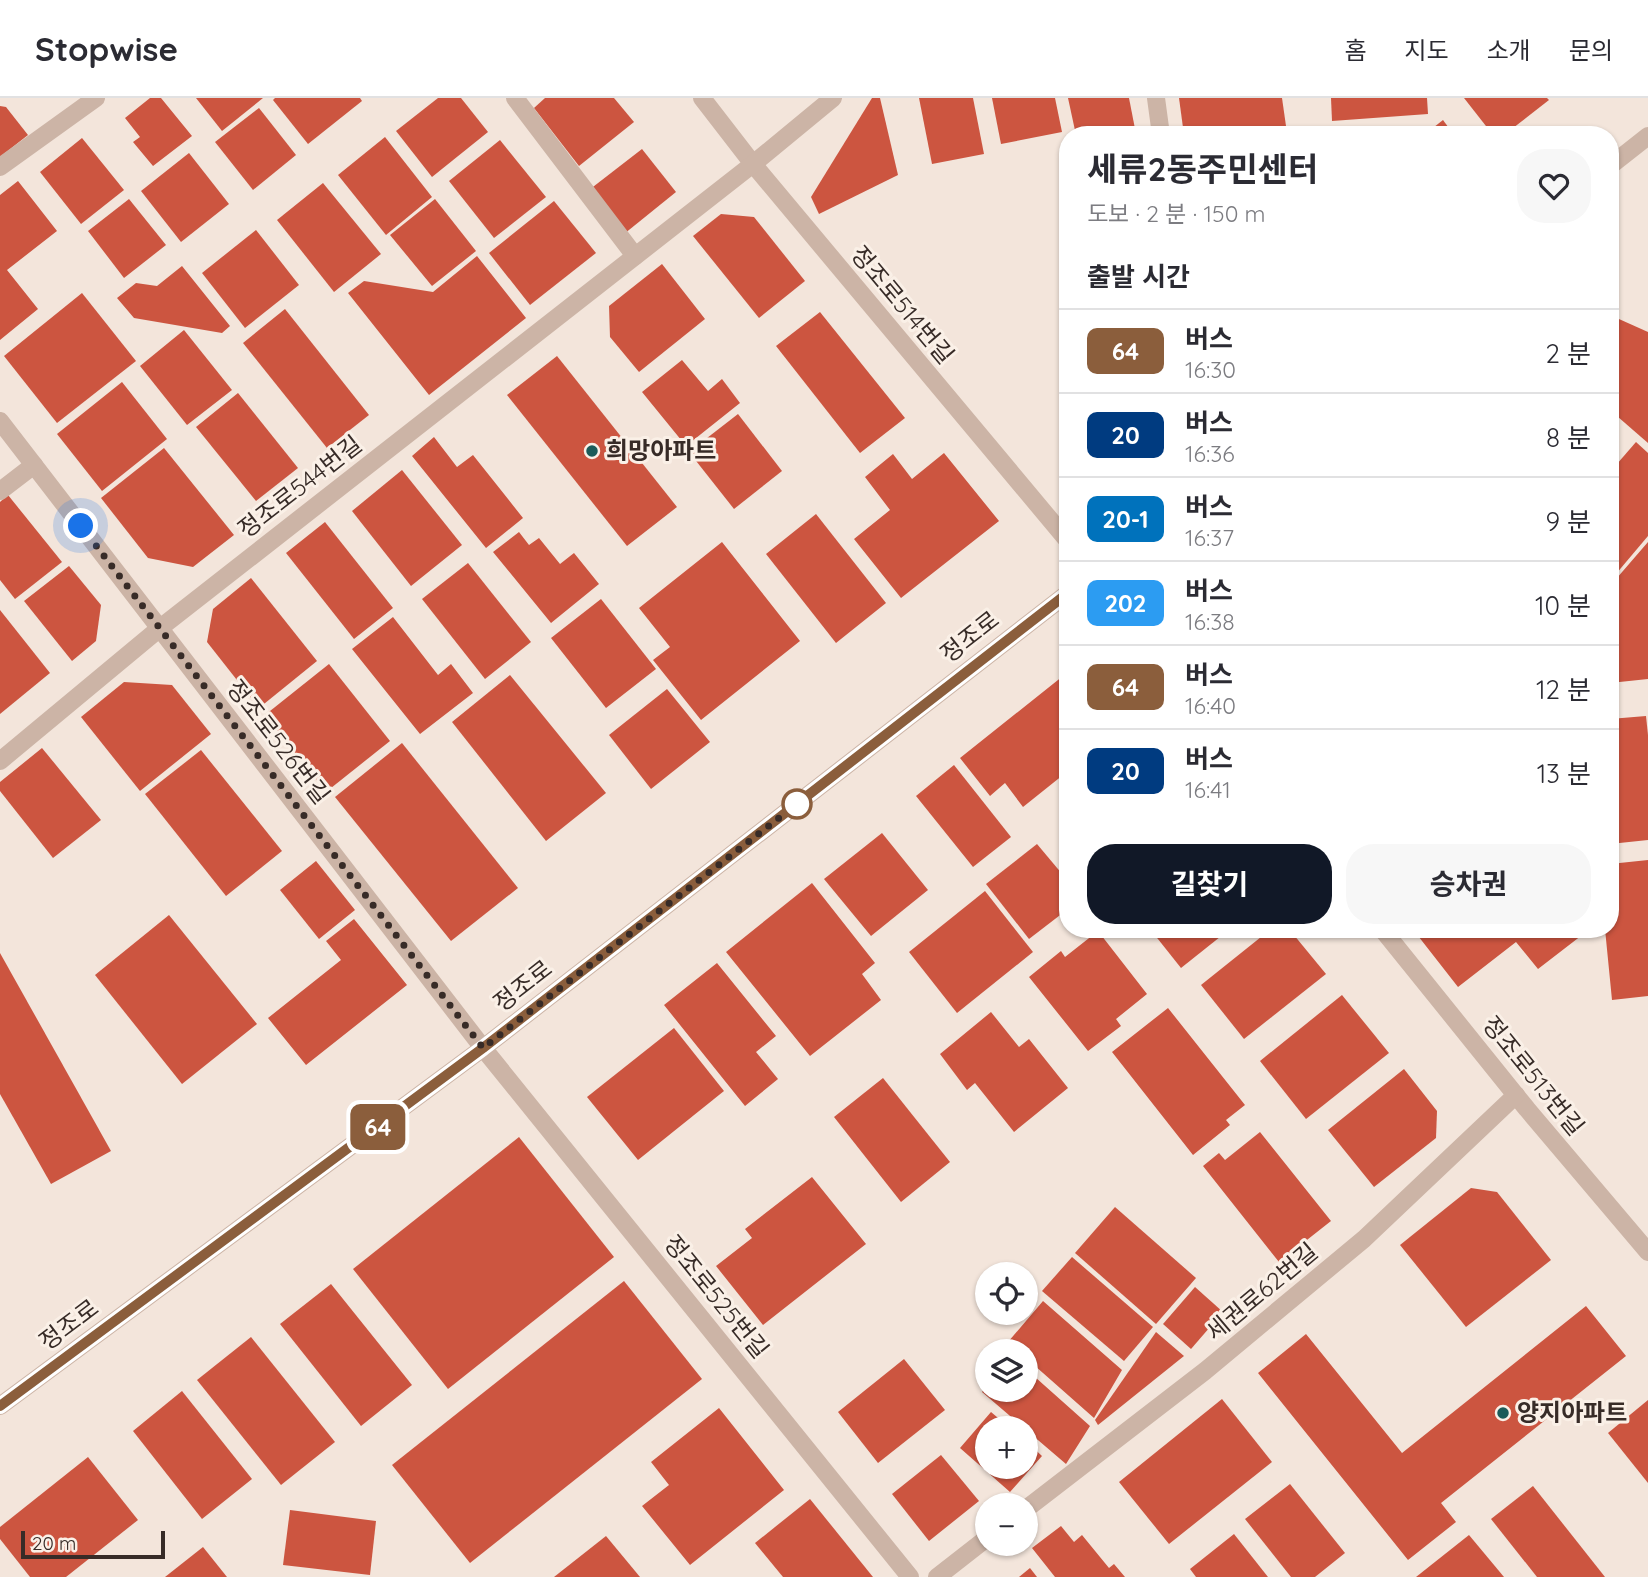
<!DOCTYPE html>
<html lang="ko">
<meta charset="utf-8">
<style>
:root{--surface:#fff;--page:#f7f7f7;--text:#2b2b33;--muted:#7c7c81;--line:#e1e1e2;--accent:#111827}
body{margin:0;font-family:Quicksand,"Noto Sans KR",sans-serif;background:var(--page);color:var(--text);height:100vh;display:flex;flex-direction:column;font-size:26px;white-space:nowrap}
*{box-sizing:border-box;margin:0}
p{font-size:23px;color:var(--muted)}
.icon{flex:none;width:38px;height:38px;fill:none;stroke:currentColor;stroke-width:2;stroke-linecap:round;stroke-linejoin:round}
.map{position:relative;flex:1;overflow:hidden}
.drawer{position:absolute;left:1059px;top:28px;width:560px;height:812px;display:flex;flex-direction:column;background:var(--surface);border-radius:28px;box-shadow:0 2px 5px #0004}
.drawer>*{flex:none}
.badge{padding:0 14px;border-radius:10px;font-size:24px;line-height:46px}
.buttons{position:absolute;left:975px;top:1164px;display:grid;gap:14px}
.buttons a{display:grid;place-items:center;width:63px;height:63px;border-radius:50%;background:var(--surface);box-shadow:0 2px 5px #0004;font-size:35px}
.scale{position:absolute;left:21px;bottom:18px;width:144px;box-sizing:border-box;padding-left:7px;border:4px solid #372b27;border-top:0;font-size:19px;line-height:24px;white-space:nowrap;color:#372b27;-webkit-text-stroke:5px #faf0e7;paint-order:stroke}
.you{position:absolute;width:35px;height:35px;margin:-18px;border:5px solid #fff;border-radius:50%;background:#1a73e8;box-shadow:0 0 0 10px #1a73e833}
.map>.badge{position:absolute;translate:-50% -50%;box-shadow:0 0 0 4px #fff}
h2{padding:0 28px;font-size:26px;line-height:63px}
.round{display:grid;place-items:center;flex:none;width:74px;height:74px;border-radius:28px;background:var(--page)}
.overview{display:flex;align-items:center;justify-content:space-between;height:119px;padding:0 28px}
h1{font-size:33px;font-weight:700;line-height:52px}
.action{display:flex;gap:14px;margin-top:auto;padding:14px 28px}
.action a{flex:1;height:80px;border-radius:28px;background:var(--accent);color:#fff;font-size:28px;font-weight:700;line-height:80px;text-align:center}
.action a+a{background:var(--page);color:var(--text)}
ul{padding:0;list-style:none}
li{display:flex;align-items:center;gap:21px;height:84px;padding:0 28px;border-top:2px solid var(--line)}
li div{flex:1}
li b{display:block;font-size:26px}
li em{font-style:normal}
li .badge{min-width:77px;font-weight:700;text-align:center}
header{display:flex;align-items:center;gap:42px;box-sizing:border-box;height:98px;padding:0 35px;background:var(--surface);border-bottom:2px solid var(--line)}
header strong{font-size:33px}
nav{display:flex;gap:38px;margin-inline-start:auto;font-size:24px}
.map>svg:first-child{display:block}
</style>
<header>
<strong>Stopwise</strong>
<nav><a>홈</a><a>지도</a><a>소개</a><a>문의</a></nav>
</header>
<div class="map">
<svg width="1648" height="1479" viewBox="0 0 1648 1479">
<rect width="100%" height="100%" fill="#f3e5db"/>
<g fill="#cc5540">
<path d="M150 0H161L192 38 153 68 133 44 140 39 125 20Z"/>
<path d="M196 0H263L222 33Z"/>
<path d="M275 0H360L362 3 308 46 273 2Z"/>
<path d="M438 0H461L488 34 432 79 396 33Z"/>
<path d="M545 0H614L634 24 579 68 534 10Z"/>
<path d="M872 0H880L898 77 819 116 811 99Z"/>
<path d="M919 0H973L984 56 932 66Z"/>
<path d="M992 0H1055L1062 34 1001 46Z"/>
<path d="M1068 0H1129L1136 36 1076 37Z"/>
<path d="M1179 0H1282L1287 35 1184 37Z"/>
<path d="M1331 0H1427L1428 16 1332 23Z"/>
<path d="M1464 0H1547L1549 2 1504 37H1493Z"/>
<path d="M0 8 6 9 28 37 0 59Z"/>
<path d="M259 10 296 57 253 92 215 44Z"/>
<path d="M1443 22 1454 37H1424Z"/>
<path d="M385 39 432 99 386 137 338 77Z"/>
<path d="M82 40 124 92 81 126 40 74Z"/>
<path d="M500 42 546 99 494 140 449 83Z"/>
<path d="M642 51 676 94 624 136 589 92Z"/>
<path d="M189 55 229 106 181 144 141 93Z"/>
<path d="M18 83 57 133 7 172 38 211 0 242V97Z"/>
<path d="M323 85 381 156 334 194 277 122Z"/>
<path d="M129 101 166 147 124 180 88 133Z"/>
<path d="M435 101 476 153 432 188 390 137Z"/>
<path d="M554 103 596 155 530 207 489 155Z"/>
<path d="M721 116 754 119 805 183 759 220 693 138Z"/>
<path d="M256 132 299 187 245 230 202 175Z"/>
<path d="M477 158 526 220 429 297 348 195 364 183 433 194Z"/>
<path d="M662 166 705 221 639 274 610 239 609 208Z"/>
<path d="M182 168 230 228 222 235 134 220 117 200 136 185 157 188Z"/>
<path d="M82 195 136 263 57 325 4 258Z"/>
<path d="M285 211 369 317 327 350 243 245Z"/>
<path d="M820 214 905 320 860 355 776 248Z"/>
<path d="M1610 217 1648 234V345L1610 312Z"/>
<path d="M184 232 232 292 187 327 140 268Z"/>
<path d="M557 258 677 409 627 448 507 297Z"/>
<path d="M682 262 708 293 722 281 740 305 686 348 642 294Z"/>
<path d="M122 284 167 341 102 393 57 336Z"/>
<path d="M238 295 298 370 256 403 196 329Z"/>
<path d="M738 316 782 373 734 411 689 354Z"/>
<path d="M434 339 457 369 473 357 523 420 486 450 412 358Z"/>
<path d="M1636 344 1648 355V438L1610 483V374Z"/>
<path d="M164 350 234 437 193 469 148 460 101 400Z"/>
<path d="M944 355 999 423 901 500 854 441 890 412 865 379 893 356 912 381Z"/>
<path d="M402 372 462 447 411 488 352 413Z"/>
<path d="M8 397 62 464 15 501 0 482V404Z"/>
<path d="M816 416 886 505 836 545 766 456Z"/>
<path d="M325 424 393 510 354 541 286 455Z"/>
<path d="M519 434 529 447 539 440 560 466 574 455 599 486 551 525 493 454Z"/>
<path d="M722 444 800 543 701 622 653 562 670 549 639 510Z"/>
<path d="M1648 444V581L1610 585V507L1618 497 1610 488Z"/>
<path d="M468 465 531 544 485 581 422 501Z"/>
<path d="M69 468 101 507 96 543 72 563 24 503Z"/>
<path d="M251 480 317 563 259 610 207 544 213 511Z"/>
<path d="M601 501 656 571 606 610 551 540Z"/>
<path d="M0 512 50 575 0 616Z"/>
<path d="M393 519 438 577 451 566 473 595 420 636 352 551Z"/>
<path d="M329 566 390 643 326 694 265 617Z"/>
<path d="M1068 574V673L1023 709 1005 685 990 698 960 660Z"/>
<path d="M510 577 606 695 546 743 452 624Z"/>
<path d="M124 584 172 587 211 636 140 693 81 619Z"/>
<path d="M667 591 710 644 651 691 609 637Z"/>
<path d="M1646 618 1648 637V742L1610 746V621Z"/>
<path d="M402 645 518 790 451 843 335 699Z"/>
<path d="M42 650 101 722 53 760 0 693V684Z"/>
<path d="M201 652 282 753 226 798 145 696Z"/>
<path d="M954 667 1011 739 973 769 916 698Z"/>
<path d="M882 735 928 792 871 838 824 781Z"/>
<path d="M1037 746 1068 783V811L1029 841 986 786Z"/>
<path d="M1648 762V898L1612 902 1605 831H1610V766Z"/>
<path d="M316 763 355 812 319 841 280 792Z"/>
<path d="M812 785 875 865 862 876 881 902 810 958 726 854Z"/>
<path d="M985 793 1033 854 957 915 909 854Z"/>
<path d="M169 817 257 926 182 986 95 877Z"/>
<path d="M354 821 407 887 306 967 268 920 341 862 326 843Z"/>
<path d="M1150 831H1230L1181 870Z"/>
<path d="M1271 831H1289L1326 876 1244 941 1201 887Z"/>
<path d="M1419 831H1584L1586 834 1538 871 1516 844 1458 889 1415 834Z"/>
<path d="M1098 833 1147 896 1116 921 1121 928 1088 953 1029 879 1061 853 1065 859Z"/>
<path d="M0 855 111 1053 51 1086 0 996Z"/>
<path d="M717 865 776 938 756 954 778 981 745 1008 664 907Z"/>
<path d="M1342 897 1389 955 1306 1021 1260 963Z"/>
<path d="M1168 910 1245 1007 1226 1022 1230 1027 1193 1057 1112 954Z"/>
<path d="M991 914 1019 949 1029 941 1068 990 1014 1034 975 985 967 992 940 956Z"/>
<path d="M674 930 724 993 638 1062 587 999Z"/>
<path d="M1404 971 1437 1013 1436 1040 1374 1089 1328 1032Z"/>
<path d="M883 980 950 1064 901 1104 834 1019Z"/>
<path d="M1260 1034 1331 1123 1279 1164 1203 1068 1219 1055 1225 1062Z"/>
<path d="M519 1039 614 1159 448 1291 353 1171Z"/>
<path d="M812 1079 866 1146 763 1227 716 1168 752 1140 745 1131Z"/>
<path d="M1471 1090 1497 1094 1551 1162 1466 1229 1400 1147Z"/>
<path d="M1115 1109 1196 1180 1156 1226 1075 1155Z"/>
<path d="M1072 1159 1153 1229 1124 1263 1042 1193Z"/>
<path d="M624 1183 702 1281 470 1465 392 1367Z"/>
<path d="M331 1186 412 1287 361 1328 280 1226Z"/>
<path d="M1195 1189 1223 1214 1191 1251 1163 1226Z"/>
<path d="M1043 1203 1122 1272 1094 1320 1026 1260V1253H1018L1008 1244Z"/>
<path d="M1586 1208 1626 1258 1441 1405 1456 1424 1408 1462 1258 1275 1306 1236 1402 1355Z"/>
<path d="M1156 1234 1184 1258 1098 1327 1095 1322Z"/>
<path d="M251 1239 335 1344 281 1387 197 1282Z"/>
<path d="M904 1261 945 1312 878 1365 838 1314Z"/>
<path d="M1026 1271 1090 1328 1066 1366 982 1294 987 1288V1292H1026Z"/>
<path d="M182 1293 252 1381 202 1421 133 1333Z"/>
<path d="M1222 1301 1272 1364 1169 1446 1119 1384Z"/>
<path d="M1648 1302V1385L1608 1335Z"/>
<path d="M719 1310 784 1392 690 1467 642 1408 669 1387 651 1364Z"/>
<path d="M991 1314 1010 1330H987V1368H1026V1343L1042 1358 1010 1394 960 1350Z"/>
<path d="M941 1357 979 1403 929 1443 892 1396Z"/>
<path d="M88 1359 138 1422 66 1479H30L0 1441V1429Z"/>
<path d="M1290 1386 1345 1455 1315 1479H1291L1245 1421Z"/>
<path d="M1533 1388 1605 1479H1537L1491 1421Z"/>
<path d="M810 1401 873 1479H783L755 1445Z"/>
<path d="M290 1412 376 1423 370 1477 283 1467Z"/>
<path d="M1061 1428 1074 1444 1082 1437 1109 1470 1114 1466 1125 1479H1055L1032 1450Z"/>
<path d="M1234 1436 1268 1479H1196L1190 1471Z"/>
<path d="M1469 1437 1504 1479H1416Z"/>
<path d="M606 1438 640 1479H554Z"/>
<path d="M203 1449 227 1479H165Z"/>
<path d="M1030 1470 1037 1479H1019Z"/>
</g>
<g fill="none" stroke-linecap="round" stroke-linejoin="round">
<path stroke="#ccb4a6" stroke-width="18" d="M0 393 34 367"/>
<g stroke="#ccb4a6" stroke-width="18">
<path d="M515 0 635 158"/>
<path d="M702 0 753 66 1068 443"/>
<path d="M1156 0 1161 37"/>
<path d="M0 69 96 0"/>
<path d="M0 323 483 950 910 1479"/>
<path d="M0 663 160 530 753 66 833 0"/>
<path d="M1382 831 1527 1011 1648 1154"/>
<path d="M1026 1411 1205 1273 1364 1141 1516 997"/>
<path d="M937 1479 987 1440"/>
</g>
<g stroke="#ccb4a6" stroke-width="18">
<path d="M1610 68 1648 38"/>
<path d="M0 1308 483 950 1068 495"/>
</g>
</g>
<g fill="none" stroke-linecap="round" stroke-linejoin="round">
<g stroke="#fff" stroke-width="16">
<path id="line" d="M0 1308 483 950 1068 495"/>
</g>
<use href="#line" stroke="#8b5e3c" stroke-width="10"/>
<path stroke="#372b27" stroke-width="7" stroke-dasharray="0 12.6" d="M81 428 483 950 797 706"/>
</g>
<g fill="#1b5b59" stroke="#faf0e7" stroke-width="2.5">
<circle cx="592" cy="353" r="7"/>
<circle cx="1503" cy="1315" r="7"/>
</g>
<circle fill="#fff" stroke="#8b5e3c" stroke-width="3.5" cx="797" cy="706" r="14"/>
<g text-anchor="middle" stroke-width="6" stroke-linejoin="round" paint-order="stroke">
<g font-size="24" fill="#372b27" stroke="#faf0e7">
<text transform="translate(902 207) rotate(50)" y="8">정조로514번길</text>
<text transform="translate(300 389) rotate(-38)" y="8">정조로544번길</text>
<text transform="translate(970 539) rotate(-38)" y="8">정조로</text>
<text transform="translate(278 644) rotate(52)" y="8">정조로526번길</text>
<text transform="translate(523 888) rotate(-38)" y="8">정조로</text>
<text transform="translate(1533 978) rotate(51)" y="8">정조로513번길</text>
<text transform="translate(1262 1194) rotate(-40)" y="8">세권로62번길</text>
<text transform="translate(716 1199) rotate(51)" y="8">정조로525번길</text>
<text transform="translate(69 1227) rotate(-37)" y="8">정조로</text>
</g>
<g font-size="24" font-weight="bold" fill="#372b27" stroke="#faf0e7" text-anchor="start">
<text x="606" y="361">희망아파트</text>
<text x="1517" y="1323">양지아파트</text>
</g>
</g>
</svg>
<div class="buttons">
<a><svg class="icon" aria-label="locate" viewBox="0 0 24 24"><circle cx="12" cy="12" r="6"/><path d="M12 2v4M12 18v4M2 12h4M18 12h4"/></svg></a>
<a><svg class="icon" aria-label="layers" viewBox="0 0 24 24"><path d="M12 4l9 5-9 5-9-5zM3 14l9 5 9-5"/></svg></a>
<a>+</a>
<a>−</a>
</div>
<div class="scale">20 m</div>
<div class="you" style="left:81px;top:428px"></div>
<b class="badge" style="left:378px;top:1029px;background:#8b5e3c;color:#fff">64</b>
<section class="drawer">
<div class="overview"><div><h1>세류2동주민센터</h1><p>도보 · 2 분 · 150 m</p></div><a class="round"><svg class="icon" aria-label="heart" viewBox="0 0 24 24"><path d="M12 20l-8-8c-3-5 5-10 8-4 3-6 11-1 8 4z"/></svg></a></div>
<h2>출발 시간</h2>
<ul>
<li><span class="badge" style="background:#8b5e3c;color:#fff">64</span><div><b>버스</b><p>16:30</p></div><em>2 분</em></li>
<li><span class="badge" style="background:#003b80;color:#fff">20</span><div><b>버스</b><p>16:36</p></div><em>8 분</em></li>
<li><span class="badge" style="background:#0072bc;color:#fff">20-1</span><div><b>버스</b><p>16:37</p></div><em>9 분</em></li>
<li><span class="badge" style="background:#2c9cf2;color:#fff">202</span><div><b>버스</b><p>16:38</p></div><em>10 분</em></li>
<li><span class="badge" style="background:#8b5e3c;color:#fff">64</span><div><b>버스</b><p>16:40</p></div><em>12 분</em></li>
<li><span class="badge" style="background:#003b80;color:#fff">20</span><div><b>버스</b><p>16:41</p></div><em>13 분</em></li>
</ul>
<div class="action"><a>길찾기</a><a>승차권</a></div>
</section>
</div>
